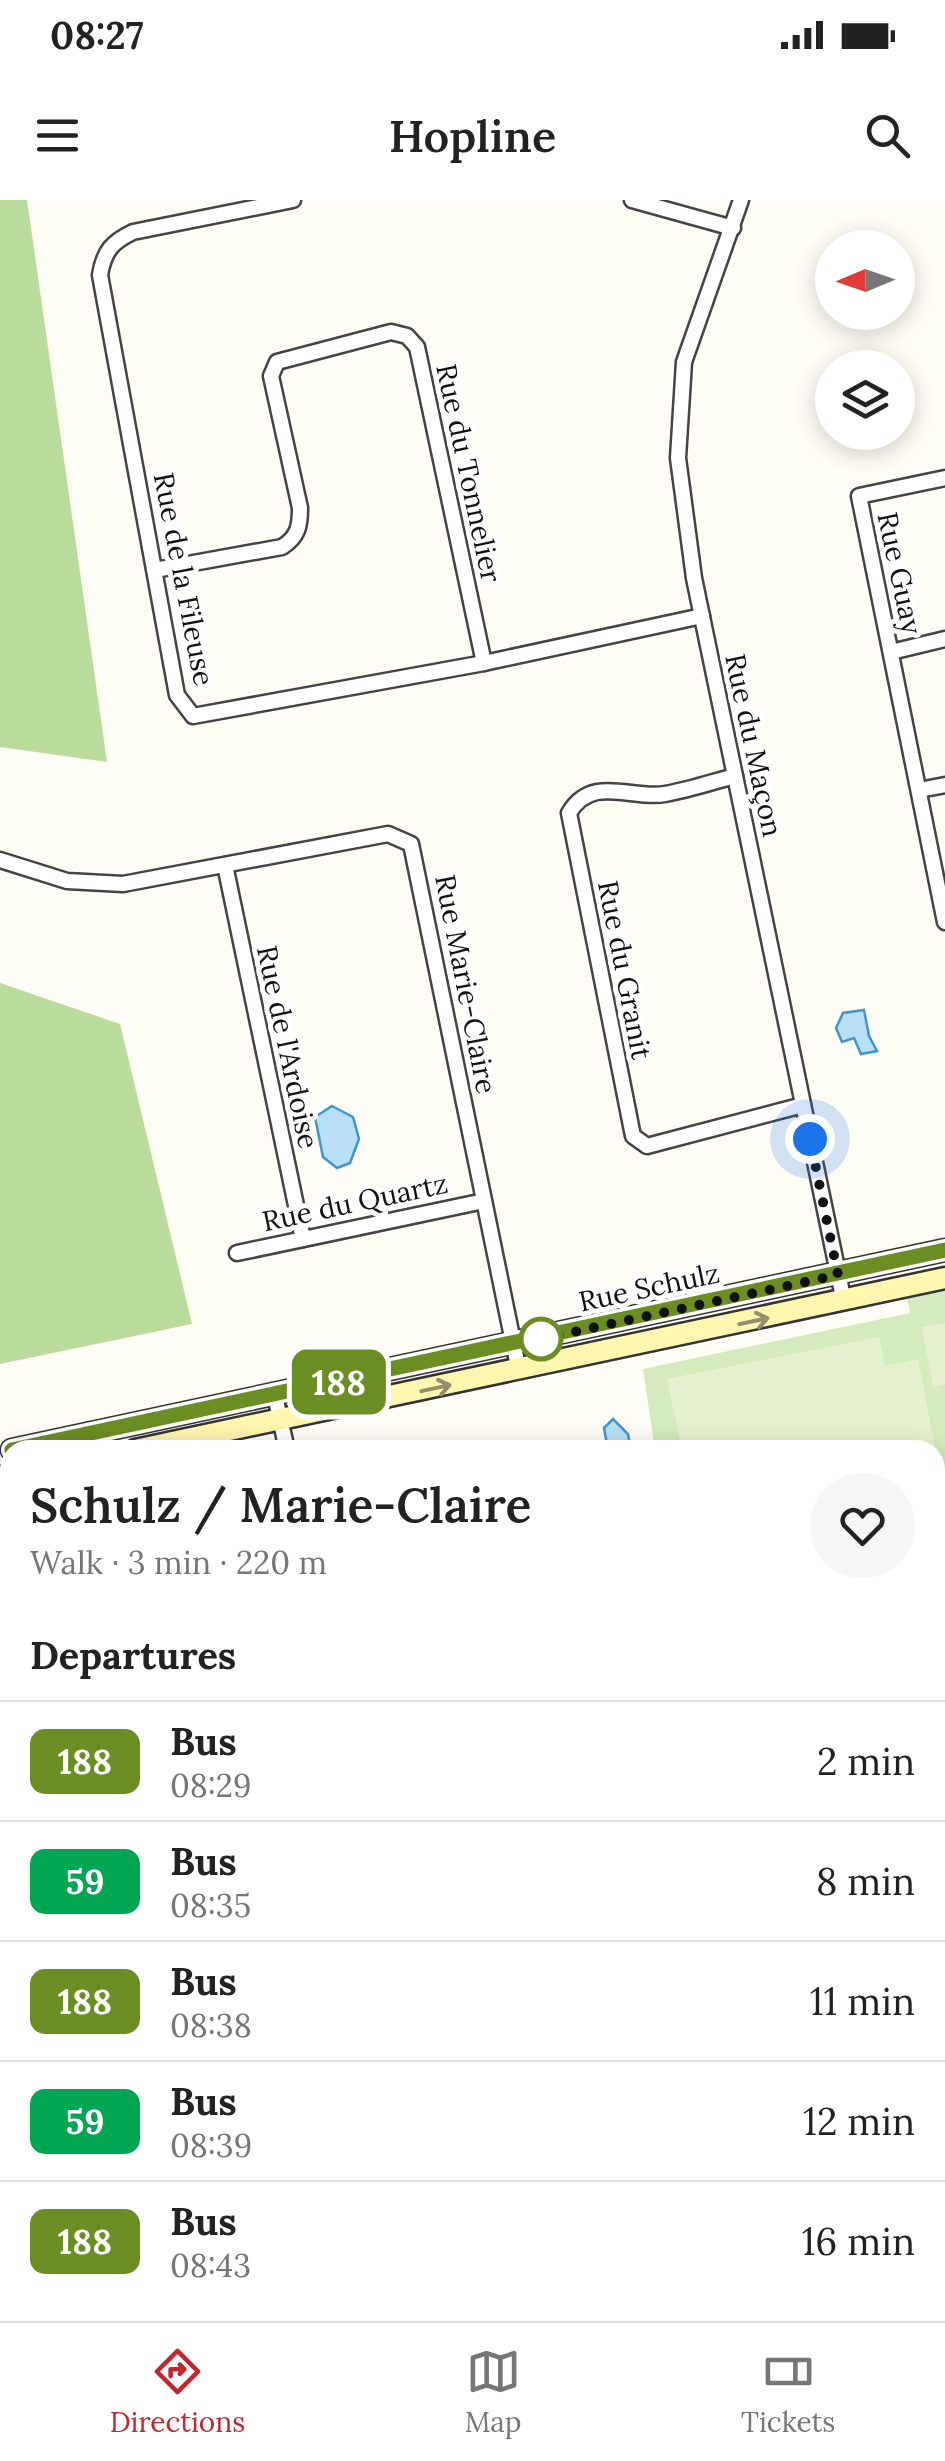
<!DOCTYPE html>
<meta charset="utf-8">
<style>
:root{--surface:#fff;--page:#f6f6f6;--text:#222;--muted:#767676;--line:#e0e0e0;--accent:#c4262e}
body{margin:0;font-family:Lora,serif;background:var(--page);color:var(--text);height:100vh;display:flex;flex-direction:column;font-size:38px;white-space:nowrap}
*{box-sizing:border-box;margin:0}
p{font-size:32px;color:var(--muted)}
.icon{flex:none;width:55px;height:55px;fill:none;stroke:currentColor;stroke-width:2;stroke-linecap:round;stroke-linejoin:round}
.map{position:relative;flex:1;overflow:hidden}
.panel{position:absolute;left:0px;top:1240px;width:945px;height:882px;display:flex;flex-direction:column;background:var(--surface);border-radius:30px 30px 0 0;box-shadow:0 5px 25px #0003}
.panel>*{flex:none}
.badge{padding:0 20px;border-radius:15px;font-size:35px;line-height:65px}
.needle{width:65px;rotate:268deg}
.fabs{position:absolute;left:815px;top:30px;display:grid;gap:20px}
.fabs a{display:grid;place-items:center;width:100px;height:100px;border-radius:50%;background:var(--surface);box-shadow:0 5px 25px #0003;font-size:50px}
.you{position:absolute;width:50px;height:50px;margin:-25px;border:8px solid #fff;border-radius:50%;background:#1a73e8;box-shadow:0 0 0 15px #1a73e833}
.map>.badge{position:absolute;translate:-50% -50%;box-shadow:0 0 0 5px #fff}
h2{padding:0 30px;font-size:38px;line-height:90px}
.round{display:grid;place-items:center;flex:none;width:105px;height:105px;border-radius:52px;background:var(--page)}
.headline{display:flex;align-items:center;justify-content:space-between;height:170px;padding:0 30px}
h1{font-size:48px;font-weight:600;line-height:75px}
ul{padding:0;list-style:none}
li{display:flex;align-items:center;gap:30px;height:120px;padding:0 30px;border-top:2px solid var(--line)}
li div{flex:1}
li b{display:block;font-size:38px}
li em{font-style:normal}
li .badge{min-width:110px;font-weight:700;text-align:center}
.status{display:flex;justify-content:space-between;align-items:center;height:70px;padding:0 50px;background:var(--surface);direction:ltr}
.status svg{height:28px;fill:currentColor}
header{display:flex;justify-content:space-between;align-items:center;height:130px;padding:0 30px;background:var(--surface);font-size:45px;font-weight:600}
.tab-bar{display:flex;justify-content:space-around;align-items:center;height:140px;border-top:2px solid var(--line);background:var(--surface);font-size:28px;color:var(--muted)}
.tab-bar a{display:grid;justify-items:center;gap:5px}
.tab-bar .active{color:var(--accent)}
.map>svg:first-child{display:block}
</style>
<div class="status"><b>08:27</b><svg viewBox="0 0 49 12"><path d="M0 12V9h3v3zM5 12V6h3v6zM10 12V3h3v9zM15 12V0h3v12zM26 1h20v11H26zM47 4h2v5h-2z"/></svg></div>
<header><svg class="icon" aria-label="menu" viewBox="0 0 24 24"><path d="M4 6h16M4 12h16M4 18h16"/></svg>Hopline<svg class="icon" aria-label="search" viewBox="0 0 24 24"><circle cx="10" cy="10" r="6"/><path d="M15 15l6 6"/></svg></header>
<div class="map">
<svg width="945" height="2121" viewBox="0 0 945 2121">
<rect width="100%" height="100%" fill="#fffdf5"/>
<path fill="#d5ebbd" d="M945 1087V1360L935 1362V1250H655L643 1169 910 1113 907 1096Z"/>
<g fill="#b9dc9c">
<path d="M0 0H27L107 562 0 547Z"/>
<path d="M0 783 120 824 192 1124 0 1164Z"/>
</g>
<g fill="#e6f2cf">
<path d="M945 1123V1184L933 1187 922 1127Z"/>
<path d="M879 1137 885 1166 918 1159 936 1252 682 1250 667 1179Z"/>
</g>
<g fill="#b9e0f7" stroke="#3f96cf" stroke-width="2.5">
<path d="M864 810 869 836 877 851 861 854 854 838 842 842 836 828 843 813Z"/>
<path d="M332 906 353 917 359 939 350 963 337 968 323 957 315 917Z"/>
<path d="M613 1219 628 1234 631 1250H608L604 1228Z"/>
</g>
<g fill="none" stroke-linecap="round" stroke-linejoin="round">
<g stroke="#444" stroke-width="19">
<g id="street">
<path d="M293 0 133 32C112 42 104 51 100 75L177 495 193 516 484 463 702 416"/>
<path d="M632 0 733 28"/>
<path d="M741 0 684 162 678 258 694 378 844 1102"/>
<path d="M945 278 859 296 945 722"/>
<path d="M155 370 282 347C298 337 300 326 300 308L271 176 277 162 391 132 407 136 417 147 484 463"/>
<path d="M891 452 945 439"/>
<path d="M735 576C712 582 688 590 665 594 632 600 592 574 569 613L633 936 647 946 803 905"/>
<path d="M919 590 945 585"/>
<path d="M0 660 67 681 123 684 388 634 411 644 519 1171"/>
<path d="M225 665 303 1039"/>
<path d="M237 1053 484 1001"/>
<path d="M275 1196 287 1250"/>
<path d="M935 1357 945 1355"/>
<path d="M935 1553 945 1602"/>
<path d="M0 1682 10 1680"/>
<path d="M935 1832 945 1830"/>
<path d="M429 2112 430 2121"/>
<path d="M578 2112 579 2121"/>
<path d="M728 2112 729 2121"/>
<path d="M897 2112 899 2121"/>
</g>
</g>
<g stroke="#333" stroke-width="25">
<g id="secondary">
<path d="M12 1250 945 1050"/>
<path d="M135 1250 945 1078"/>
<path d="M0 1277 10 1275"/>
</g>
</g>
<use href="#street" stroke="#fff" stroke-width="14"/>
<use href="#secondary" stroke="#fff6b0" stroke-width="20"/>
</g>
<defs><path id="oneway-shaft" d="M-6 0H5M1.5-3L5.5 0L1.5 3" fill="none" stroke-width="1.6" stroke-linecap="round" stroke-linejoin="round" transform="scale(2.5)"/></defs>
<g stroke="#948f68">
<use href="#oneway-shaft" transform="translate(754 1121) rotate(-12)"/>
<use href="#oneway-shaft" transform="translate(436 1188) rotate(-12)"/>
</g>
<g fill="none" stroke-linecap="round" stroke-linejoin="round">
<g stroke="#fff" stroke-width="22">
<path id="line" d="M12 1250 945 1050"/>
</g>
<use href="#line" stroke="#6b8e23" stroke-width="15"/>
<path stroke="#111" stroke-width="10" stroke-dasharray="0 18" d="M541 1139 838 1075 810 939"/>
</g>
<circle fill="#fff" stroke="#6b8e23" stroke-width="5" cx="541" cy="1139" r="20"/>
<g text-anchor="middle" stroke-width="10" stroke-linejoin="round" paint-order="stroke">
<g font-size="28" fill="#111" stroke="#fff">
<text transform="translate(469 273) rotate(78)" y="10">Rue du Tonnelier</text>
<text transform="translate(900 373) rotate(78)" y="10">Rue Guay</text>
<text transform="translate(184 379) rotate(79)" y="10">Rue de la Fileuse</text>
<text transform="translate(754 545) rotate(78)" y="10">Rue du Maçon</text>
<text transform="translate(625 770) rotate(79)" y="10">Rue du Granit</text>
<text transform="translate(466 784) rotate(79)" y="10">Rue Marie-Claire</text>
<text transform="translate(288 847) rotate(78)" y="10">Rue de l'Ardoise</text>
<text transform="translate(355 1002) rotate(-12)" y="10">Rue du Quartz</text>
<text transform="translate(649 1087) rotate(-12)" y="10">Rue Schulz</text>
</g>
</g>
</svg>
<div class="fabs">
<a><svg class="needle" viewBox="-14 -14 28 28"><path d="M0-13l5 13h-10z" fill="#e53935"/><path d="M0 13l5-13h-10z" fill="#767676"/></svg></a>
<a><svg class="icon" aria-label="layers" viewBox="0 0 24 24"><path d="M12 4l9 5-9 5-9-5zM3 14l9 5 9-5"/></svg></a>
</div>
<div class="you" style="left:810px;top:939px"></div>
<b class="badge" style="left:339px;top:1182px;background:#6b8e23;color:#fff">188</b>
<section class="panel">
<div class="headline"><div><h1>Schulz / Marie-Claire</h1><p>Walk · 3 min · 220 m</p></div><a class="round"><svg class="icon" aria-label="heart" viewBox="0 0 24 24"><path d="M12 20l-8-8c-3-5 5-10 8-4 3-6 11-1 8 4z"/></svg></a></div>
<h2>Departures</h2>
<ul>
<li><span class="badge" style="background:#6b8e23;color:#fff">188</span><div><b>Bus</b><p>08:29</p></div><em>2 min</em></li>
<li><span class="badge" style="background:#00a651;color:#fff">59</span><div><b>Bus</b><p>08:35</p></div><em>8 min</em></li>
<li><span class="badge" style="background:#6b8e23;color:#fff">188</span><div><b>Bus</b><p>08:38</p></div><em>11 min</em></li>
<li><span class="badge" style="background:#00a651;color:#fff">59</span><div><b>Bus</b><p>08:39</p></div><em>12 min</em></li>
<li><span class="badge" style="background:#6b8e23;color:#fff">188</span><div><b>Bus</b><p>08:43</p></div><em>16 min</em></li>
</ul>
</section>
</div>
<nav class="tab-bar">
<a class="active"><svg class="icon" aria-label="directions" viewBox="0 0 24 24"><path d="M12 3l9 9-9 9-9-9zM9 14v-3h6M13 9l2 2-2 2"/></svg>Directions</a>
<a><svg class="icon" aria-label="map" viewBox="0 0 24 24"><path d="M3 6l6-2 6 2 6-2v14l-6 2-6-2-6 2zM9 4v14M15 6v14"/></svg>Map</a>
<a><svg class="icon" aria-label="tickets" viewBox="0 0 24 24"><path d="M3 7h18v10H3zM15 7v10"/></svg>Tickets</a>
</nav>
